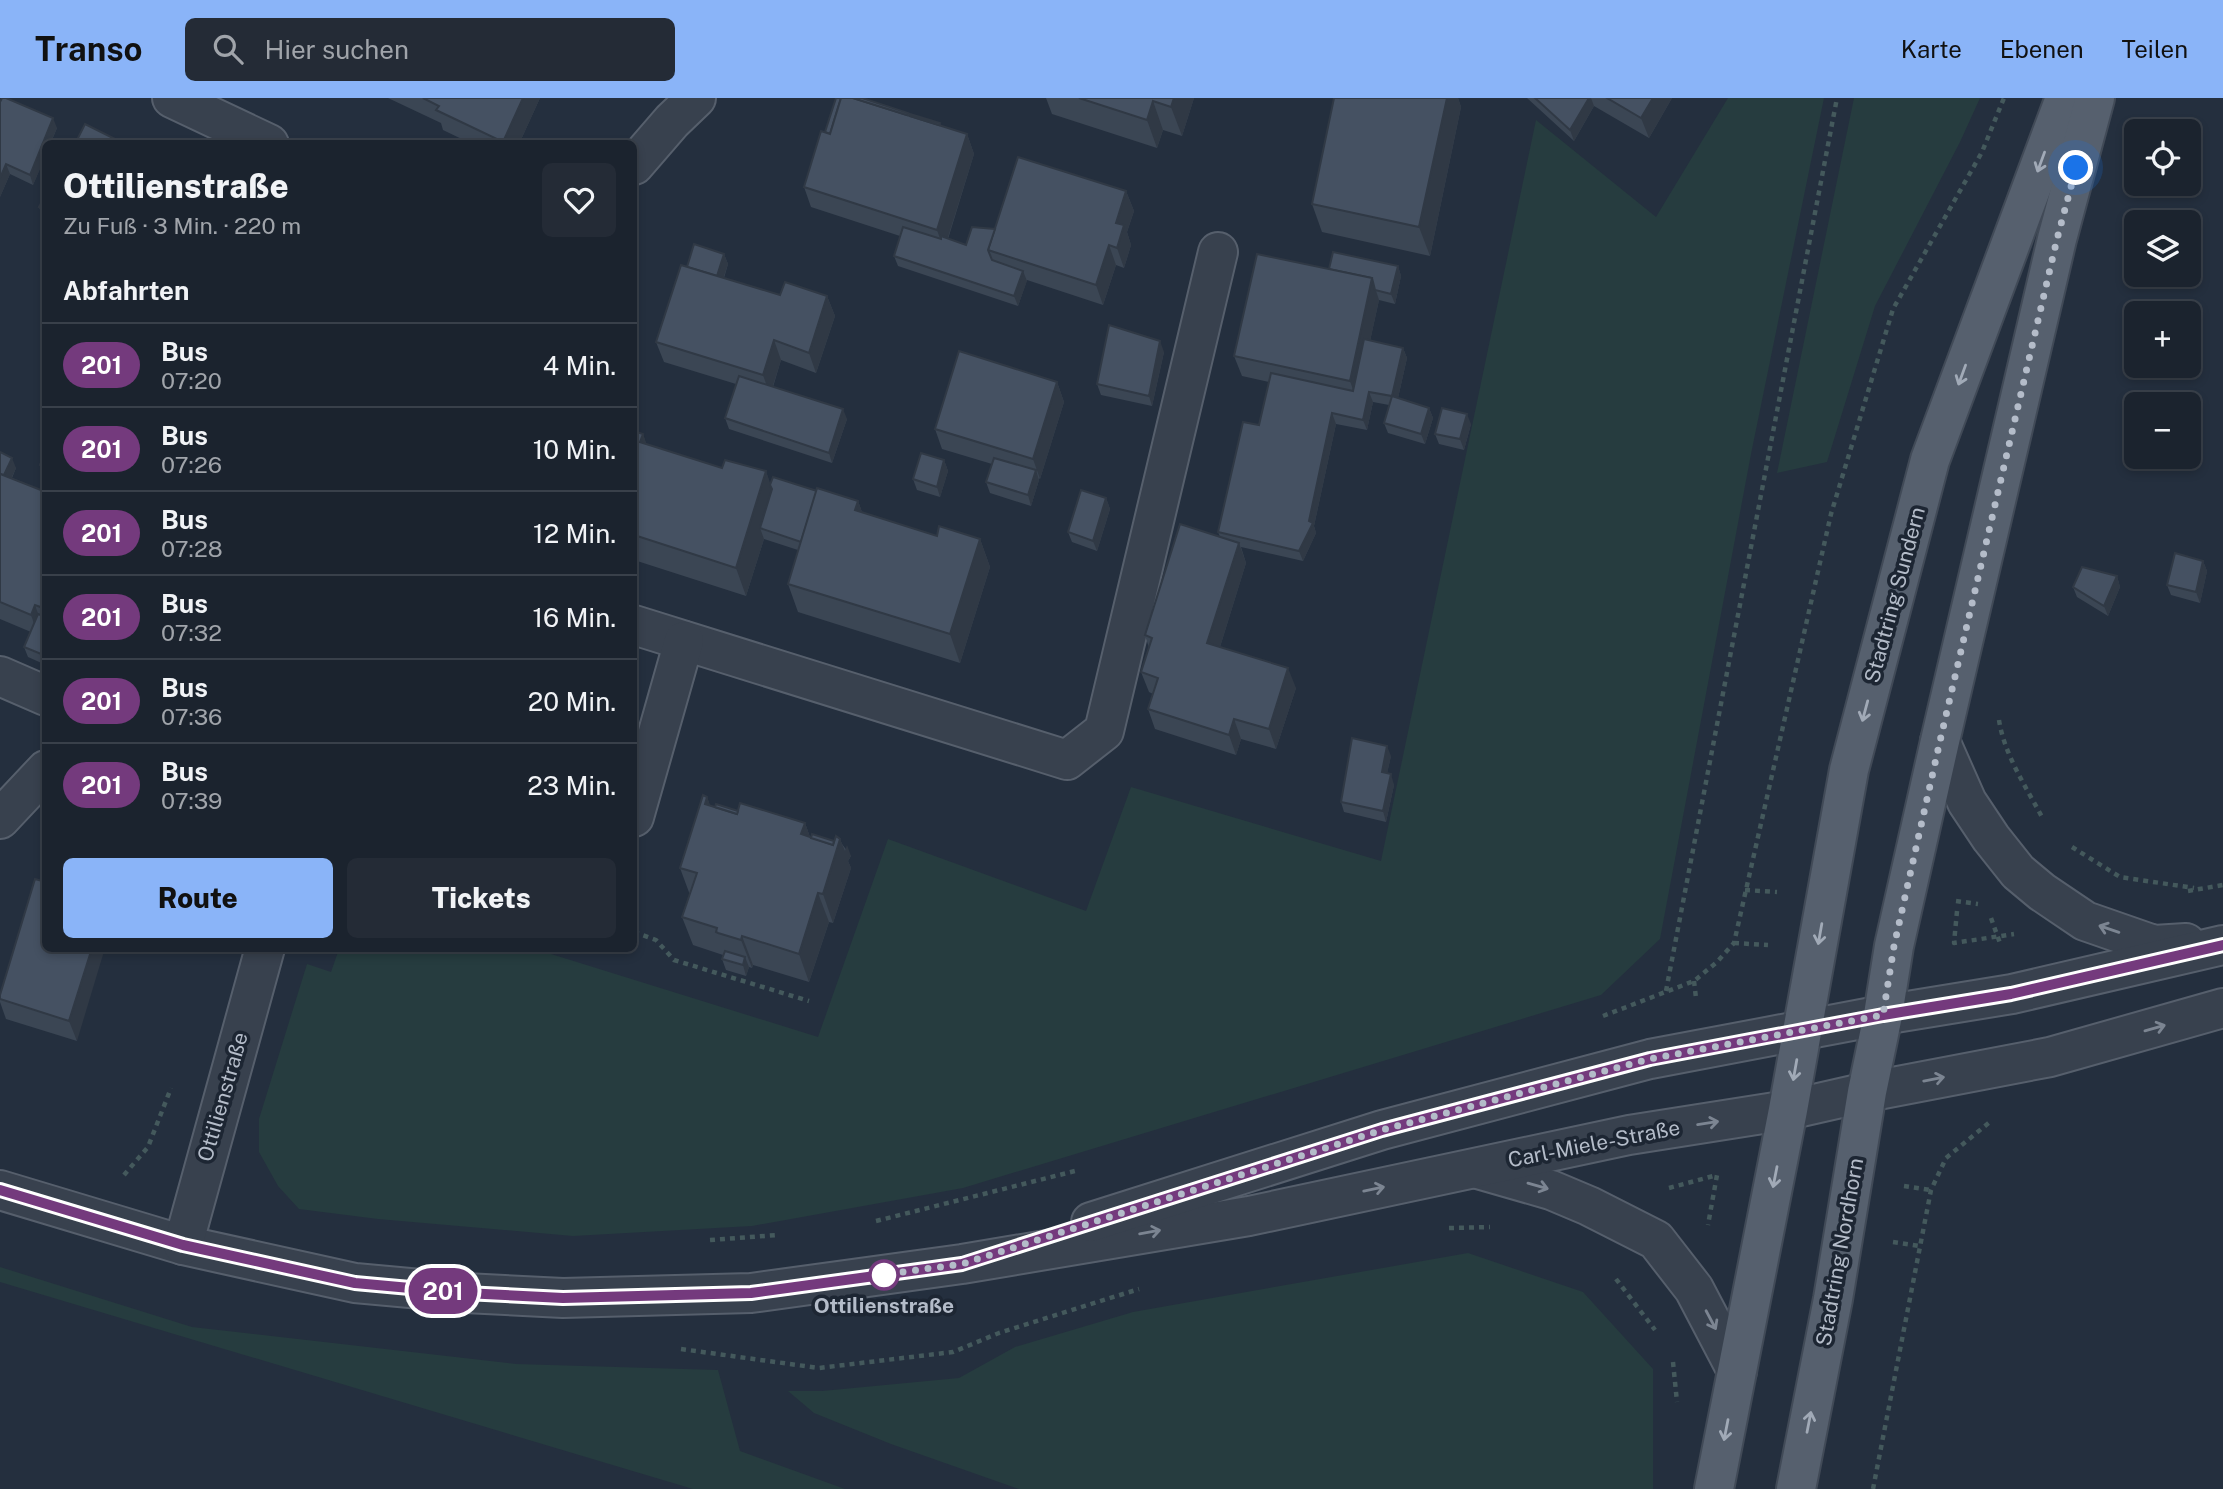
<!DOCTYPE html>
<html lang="de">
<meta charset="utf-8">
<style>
:root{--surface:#1b232e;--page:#242b36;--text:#f1f3f6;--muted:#a0a4aa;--line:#39404a;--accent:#8ab4f8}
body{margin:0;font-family:"Public Sans",sans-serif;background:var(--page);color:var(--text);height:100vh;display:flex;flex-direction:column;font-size:26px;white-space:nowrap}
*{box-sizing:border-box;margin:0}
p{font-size:23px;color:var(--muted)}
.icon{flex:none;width:38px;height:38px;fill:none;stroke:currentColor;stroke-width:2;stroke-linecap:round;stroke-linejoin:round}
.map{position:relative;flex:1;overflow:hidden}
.sheet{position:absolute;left:42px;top:42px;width:595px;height:812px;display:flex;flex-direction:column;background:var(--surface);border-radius:10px;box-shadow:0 4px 10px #0003,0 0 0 2px var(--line)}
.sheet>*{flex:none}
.badge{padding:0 14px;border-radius:23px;font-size:24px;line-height:46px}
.fabs{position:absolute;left:2124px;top:21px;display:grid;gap:14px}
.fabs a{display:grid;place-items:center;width:77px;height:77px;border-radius:10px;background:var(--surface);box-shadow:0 4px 10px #0003,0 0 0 2px var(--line);font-size:35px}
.you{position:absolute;width:35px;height:35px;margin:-18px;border:5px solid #fff;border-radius:50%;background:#1a73e8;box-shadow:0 0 0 10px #1a73e833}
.map>.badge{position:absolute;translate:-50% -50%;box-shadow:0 0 0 4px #fff}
h2{padding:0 21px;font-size:26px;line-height:63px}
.round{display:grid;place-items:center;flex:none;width:74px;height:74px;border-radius:10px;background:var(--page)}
.summary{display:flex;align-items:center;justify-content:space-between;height:119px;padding:0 21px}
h1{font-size:33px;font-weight:800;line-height:52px}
.action{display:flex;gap:14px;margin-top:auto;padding:14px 21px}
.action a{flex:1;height:80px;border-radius:10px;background:var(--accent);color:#111;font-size:28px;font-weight:800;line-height:80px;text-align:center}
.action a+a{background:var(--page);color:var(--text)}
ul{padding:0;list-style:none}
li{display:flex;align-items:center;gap:21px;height:84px;padding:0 21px;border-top:2px solid var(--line)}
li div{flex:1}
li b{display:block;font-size:26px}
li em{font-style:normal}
li .badge{min-width:77px;font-weight:700;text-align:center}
header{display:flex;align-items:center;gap:42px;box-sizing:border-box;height:98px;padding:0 35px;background:var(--accent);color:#111}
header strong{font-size:33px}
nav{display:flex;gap:38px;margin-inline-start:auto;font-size:24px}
.search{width:490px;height:63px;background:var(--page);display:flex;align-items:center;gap:18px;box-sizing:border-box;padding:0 24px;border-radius:10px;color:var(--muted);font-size:26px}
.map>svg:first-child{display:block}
</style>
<header>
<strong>Transo</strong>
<div class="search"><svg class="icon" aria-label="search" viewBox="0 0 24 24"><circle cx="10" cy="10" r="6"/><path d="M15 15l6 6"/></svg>Hier suchen</div>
<nav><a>Karte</a><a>Ebenen</a><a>Teilen</a></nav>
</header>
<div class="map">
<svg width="2223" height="1391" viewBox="0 0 2223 1391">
<rect width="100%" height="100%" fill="#242f3e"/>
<g fill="#263c3f">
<path d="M1728 0H1824L1751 356 1660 841 1601 897 963 1090 752 1128 573 1138 378 1121 299 1111 278 1088 259 1054V1021L307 866 331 874 339 851H535L818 939 888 741 1086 813 1131 689 1381 763 1536 22 1656 119Z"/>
<path d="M1854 0H1980L1960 44 1875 208 1827 364 1777 375Z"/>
<path d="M1468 1155 1583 1194 1653 1271V1391H1019L891 1346 814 1315 788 1293H822L959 1280 1015 1249 1133 1214Z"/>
<path d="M0 1169 192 1229 516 1266 718 1272 740 1353 845 1391H693L0 1184Z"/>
</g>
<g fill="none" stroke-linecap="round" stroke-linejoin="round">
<g stroke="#565f6c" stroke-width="42">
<g id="minor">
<path d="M172 0 269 46"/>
<path d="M634 67 672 23 696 0"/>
<path d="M634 527 1067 662 1104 633 1218 154"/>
<path d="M0 578 46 598"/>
<path d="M1940 643 1967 704 1991 740 2018 774 2042 794 2085 823 2154 847 2186 845"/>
<path d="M634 719 684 543"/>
<path d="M0 721 46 672"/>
<path d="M1478 1071 1551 1092 1589 1108 1656 1142 1694 1191 1737 1273"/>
<path d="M0 1092 183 1147 355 1185 465 1195 563 1200 751 1195 962 1166 1249 1118 1629 1037 1788 1012 1867 994 2050 959 2223 910"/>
<path d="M1091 1124 1382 1032 1650 961 1883 917 2012 896 2223 847"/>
<path d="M183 1147 265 850"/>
</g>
</g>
<g stroke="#414a57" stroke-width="42">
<g id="major">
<path d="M1714 1391 1788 1012 1849 672 1930 362 2065 0"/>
<path d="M1796 1391 1833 1201 1867 994 1883 917 1894 848 1940 643 2057 141 2095 0"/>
</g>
</g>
<g stroke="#44595c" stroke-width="4.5" stroke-dasharray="5 5" stroke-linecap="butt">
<path d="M1999 622C2004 656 2026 689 2042 719"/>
<path d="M2072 749 2120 779 2194 790"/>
<path d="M1745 792 1777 794"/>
<path d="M2188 793 2223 787"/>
<path d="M1956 803 1978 806"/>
<path d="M1957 813 1954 845 2014 836"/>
<path d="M1991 820 2001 848"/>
<path d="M634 834 656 842 674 862 809 903"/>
<path d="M1734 845 1768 847"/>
<path d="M1694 883 1696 900"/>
<path d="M1666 893 1837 0"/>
<path d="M1603 918 1694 883 1717 864 1734 845 1831 416 1893 211 1982 54 2004 0"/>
<path d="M124 1077 148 1049 171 990"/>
<path d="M1904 1088 1931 1092"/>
<path d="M1669 1090 1717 1077 1708 1127"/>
<path d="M876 1123 1075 1073"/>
<path d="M1449 1130 1490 1129"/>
<path d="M710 1142 778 1137"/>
<path d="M1893 1144 1920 1148"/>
<path d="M1616 1181 1655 1232"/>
<path d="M681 1251 819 1270 953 1254 999 1235 1139 1191"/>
<path d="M1673 1264 1677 1304"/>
<path d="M1873 1391 1931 1092 1946 1060 1991 1023"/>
</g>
<use href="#minor" stroke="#38414e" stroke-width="38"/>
<use href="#major" stroke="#56606e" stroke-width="38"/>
</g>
<g fill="#3b4654">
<path d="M388 0H540L519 46H472L443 32 441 25Z"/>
<path d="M1046 0H1194L1182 38 1163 32 1157 50 1052 16Z"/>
<path d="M1334 0H1458L1461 9 1430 158 1322 134 1312 106Z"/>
<path d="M1527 0H1672L1649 40 1594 8 1574 43Z"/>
<path d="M0 4 57 30 33 87 10 76 0 99Z"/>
<path d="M908 15 910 18 940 25 941 28 967 36 974 56 948 141 966 147 995 131 1126 93 1134 113 1127 134 1131 147 1124 170 1116 167 1103 207 1027 182 1018 208 898 168 894 158 900 138 811 109 804 89 825 34Z"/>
<path d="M46 96V127L39 109Z"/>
<path d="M724 156 728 166 724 180 780 197 827 198 835 218 816 275 781 262 773 289 847 321 832 365 729 331 725 320 736 286 664 264 656 244 687 169Z"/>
<path d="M1398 168 1401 178 1395 206 1379 202 1370 243 1403 250 1407 260 1398 300 1429 310 1433 320 1425 346 1388 335 1384 325 1389 307 1373 304 1367 332 1336 326 1314 428 1316 435 1303 463 1241 449 1246 465 1220 549 1296 590 1276 651 1241 641 1236 657 1155 631 1148 611 1153 596 1149 594 1141 574 1149 550 1145 537 1220 439 1218 434 1259 327 1269 284 1242 278 1234 258 1329 171Z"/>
<path d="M1164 254 1152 308 1101 297 1097 286Z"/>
<path d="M1057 284 1064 304 1040 381 1039 380V382L1031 408 990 395 986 384 992 366 942 351 935 331Z"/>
<path d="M1471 326 1464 352 1439 346 1435 336Z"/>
<path d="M634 333 643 336 646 346 722 370 766 373 770 387 817 393 858 403 862 414 937 438 980 441 990 469 960 565 798 514 788 486 798 452 764 441 746 498 634 462Z"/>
<path d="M46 353V378L43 377 40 367Z"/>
<path d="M0 354 16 370 12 380 46 394V567L28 559 24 549 31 534 0 521Z"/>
<path d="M944 362 948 373 940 399 917 392 913 381Z"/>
<path d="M1106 400 1110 411 1097 453 1072 444 1068 434Z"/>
<path d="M2203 463 2207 473 2200 505 2171 497 2167 487Z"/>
<path d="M2117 478 2120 489 2108 518 2077 499 2073 489Z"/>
<path d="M1391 658 1387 675 1394 687 1386 724 1344 714 1341 704Z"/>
<path d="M707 699 710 708 805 725 810 739 834 743 840 741 842 746 851 758 848 763 851 770 833 825 829 824 809 884 753 867 752 870 749 869 746 878 726 872 722 861 723 857 693 847 682 819 690 797 680 770Z"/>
<path d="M35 781 77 943 6 921 0 904V897Z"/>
</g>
<g fill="#303945">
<path d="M523 0H540L519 46H504L503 44Z"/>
<path d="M1174 0H1194L1182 38 1171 9Z"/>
<path d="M1447 0H1458L1461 9 1430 158 1419 129Z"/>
<path d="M1589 0H1591L1594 8 1574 43 1570 32Z"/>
<path d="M1653 0H1672L1649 40 1641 20Z"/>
<path d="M1153 3 1163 32 1157 50 1147 22Z"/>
<path d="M53 20 57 30 50 46H46V57L33 87 30 77Z"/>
<path d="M967 36 974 56 944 152 937 132Z"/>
<path d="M6 66 10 76 0 99V80Z"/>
<path d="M1126 93 1134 113 1127 134 1131 147 1124 170 1117 150 1116 125Z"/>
<path d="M1109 147 1116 167 1103 207 1096 187Z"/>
<path d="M724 156 728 166 718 196 715 186Z"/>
<path d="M1398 168 1401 178 1395 206 1391 196Z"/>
<path d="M1023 173 1027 183 1018 208 1014 198Z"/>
<path d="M1372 180 1379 202 1357 303 1350 283Z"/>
<path d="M827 198 835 218 816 275 809 255Z"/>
<path d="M774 242 781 262 770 297 763 277Z"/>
<path d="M1160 243 1164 254 1152 308 1149 298Z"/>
<path d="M1403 250 1407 260 1396 309 1392 298Z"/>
<path d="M1057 284 1064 304 1040 381 1033 361Z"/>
<path d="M1369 294 1373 304 1367 332 1363 322Z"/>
<path d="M1429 310 1433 320 1425 346 1421 336Z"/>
<path d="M843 311 847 321 832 365 829 355Z"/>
<path d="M1332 315 1336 326 1314 428 1316 435 1303 463 1299 453 1309 423Z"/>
<path d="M1467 316 1471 326 1464 352 1460 341Z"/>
<path d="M643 336 653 364 640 344Z"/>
<path d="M12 360 16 370 5 394 2 384Z"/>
<path d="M944 362 948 373 940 399 937 389Z"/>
<path d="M1036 372 1039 382 1031 408 1028 397Z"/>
<path d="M766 373 776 402 760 430 764 441 746 498 736 470Z"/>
<path d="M1106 400 1110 411 1097 453 1093 443Z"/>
<path d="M858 403 868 431 855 412Z"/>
<path d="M980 441 990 469 960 565 950 536Z"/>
<path d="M1239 445 1246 465 1215 565 1207 545Z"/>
<path d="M2203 463 2207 473 2200 505 2196 494Z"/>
<path d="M2117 478 2120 489 2108 518 2104 508Z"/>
<path d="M35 507 42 527 38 537 31 517Z"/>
<path d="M1288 570 1296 590 1276 651 1269 631Z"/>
<path d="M1234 621 1241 641 1236 657 1229 637Z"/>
<path d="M1387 648 1391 658 1385 685 1382 674Z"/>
<path d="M1391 676 1394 687 1386 724 1383 713Z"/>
<path d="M707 699 717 726 705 706Z"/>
<path d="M805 725 815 753 801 736Z"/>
<path d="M840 741 845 753 847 747 851 758 848 763 851 770 833 825 823 796Z"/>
<path d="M818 795 829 824 809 884 799 856Z"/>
<path d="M742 838 753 867 752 870 741 842Z"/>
<path d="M92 850H105L77 943 69 923Z"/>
<path d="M745 859 749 869 746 878 743 867Z"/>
</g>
<g fill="#455162" stroke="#303945" stroke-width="2">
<path d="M2 0H6L53 20 30 77 6 66 0 80V4Z"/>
<path d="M423 0H523L503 44 436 12 439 8Z"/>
<path d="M836 0H841L830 36 825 34Z"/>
<path d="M841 0H853L967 36 937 132 804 89 821 33 830 36Z"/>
<path d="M853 0H862L908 15 907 17Z"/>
<path d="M1079 0H1174L1171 9 1153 3 1147 22Z"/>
<path d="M1334 0H1447L1419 129 1312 106Z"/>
<path d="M1535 0H1589L1570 32Z"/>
<path d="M1607 0H1653L1641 20Z"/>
<path d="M910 16 940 25 939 27 910 18Z"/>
<path d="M85 26 125 46H75Z"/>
<path d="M1018 59 1126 93 1116 125 1124 127 1117 150 1109 147 1096 187 988 152Z"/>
<path d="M46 96V112L39 109Z"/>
<path d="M903 129 941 141V138L966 147 972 129 995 131 988 152 992 162 1023 173 1014 198 894 158Z"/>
<path d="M694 146 724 156 717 178 687 169Z"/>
<path d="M1333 154 1398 168 1391 196 1375 192 1372 180 1329 171Z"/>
<path d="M1257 156 1372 180 1350 283 1234 258Z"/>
<path d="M681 167 780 197 785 184 827 198 809 255 774 242 763 277 656 244Z"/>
<path d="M1109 227 1160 243 1149 298 1097 286Z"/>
<path d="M1364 241 1403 250 1392 298 1369 294 1363 322 1332 315 1309 423 1313 425 1299 453 1218 434 1243 324 1259 327 1271 275 1353 293Z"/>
<path d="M959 253 1057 284 1033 361 935 331Z"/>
<path d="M739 278 843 311 829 355 725 320Z"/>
<path d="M1392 298 1429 310 1421 336 1384 325Z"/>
<path d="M1442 310 1467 316 1460 341 1435 336Z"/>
<path d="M634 333 643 336 640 344 722 370 725 362 766 373 736 470 634 437Z"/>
<path d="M46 353V369L40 367Z"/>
<path d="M0 354 12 360 4 377 0 376Z"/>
<path d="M921 355 944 362 937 389 913 381Z"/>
<path d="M994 360 1036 372 1028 397 986 384Z"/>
<path d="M0 376 46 394V511L35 507 31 517 0 504Z"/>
<path d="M773 379 817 393 801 444 760 430 772 391 770 387Z"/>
<path d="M817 390 858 403 855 412 937 438 939 428 980 441 950 536 788 486Z"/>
<path d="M1081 392 1106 400 1093 443 1068 434Z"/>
<path d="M1180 426 1239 445 1207 545 1288 570 1269 631 1234 621 1229 637 1148 611 1158 580 1141 574 1152 540 1145 537Z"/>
<path d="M2175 455 2203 463 2196 494 2167 487Z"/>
<path d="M2082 469 2117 478 2104 508 2073 489Z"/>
<path d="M38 516 46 519V558L24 549Z"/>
<path d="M1352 640 1387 648 1382 674 1391 676 1383 713 1341 704Z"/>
<path d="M703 697 707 699 705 706 737 716 740 705 805 725 801 736 833 747 836 738 840 741 823 796 818 795 799 856 742 838 741 842 718 835 716 834 717 830 682 819 697 775 680 770Z"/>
<path d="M716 706 738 713 737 716 715 709Z"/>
<path d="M812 736 834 743 833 747 811 740Z"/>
<path d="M35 781 46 784V850H92L69 923 0 901V897Z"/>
<path d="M725 853 745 859 743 867 722 861Z"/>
</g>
<defs><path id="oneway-shaft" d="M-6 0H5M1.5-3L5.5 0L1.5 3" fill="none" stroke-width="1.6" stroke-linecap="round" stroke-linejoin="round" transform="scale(1.75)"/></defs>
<g stroke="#a1aab7">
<use href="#oneway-shaft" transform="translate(2041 64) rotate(110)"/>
<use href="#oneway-shaft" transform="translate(1962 277) rotate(110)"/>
<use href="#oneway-shaft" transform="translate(1865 613) rotate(105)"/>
<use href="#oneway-shaft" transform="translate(1820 836) rotate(100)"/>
<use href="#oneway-shaft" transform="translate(1795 972) rotate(100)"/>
<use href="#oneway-shaft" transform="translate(1775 1079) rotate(101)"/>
<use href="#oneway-shaft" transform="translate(1809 1324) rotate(-79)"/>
<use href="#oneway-shaft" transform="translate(1726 1332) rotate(101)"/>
</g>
<g stroke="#7c8592">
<use href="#oneway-shaft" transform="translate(2109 831) rotate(-161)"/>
<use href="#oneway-shaft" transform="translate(2155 930) rotate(-16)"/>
<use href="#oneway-shaft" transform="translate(1934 981) rotate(-11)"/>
<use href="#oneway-shaft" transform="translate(1708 1025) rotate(-9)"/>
<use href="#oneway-shaft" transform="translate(1538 1088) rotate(16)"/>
<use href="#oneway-shaft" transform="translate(1374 1091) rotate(-12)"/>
<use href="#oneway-shaft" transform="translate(1150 1134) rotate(-10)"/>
<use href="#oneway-shaft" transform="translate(1711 1222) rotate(62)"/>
</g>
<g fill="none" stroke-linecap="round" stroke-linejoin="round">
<g stroke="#fff" stroke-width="16">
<path id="line" d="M0 1092 183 1147 355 1185 465 1195 563 1200 751 1195 962 1166 1382 1032 1650 961 1883 917 2011 896 2223 847"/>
</g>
<use href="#line" stroke="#743a7d" stroke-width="10"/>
<path stroke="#b4bcc9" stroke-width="7" stroke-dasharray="0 12.6" d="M884 1177H881L962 1166 1382 1032 1650 961 1883 917 1894 848 1940 643 2057 141 2076 70"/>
</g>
<circle fill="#fff" stroke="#743a7d" stroke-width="3.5" cx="884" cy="1177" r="14"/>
<g text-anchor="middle" stroke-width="7" stroke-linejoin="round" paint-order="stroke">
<g font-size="21" fill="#b4bcc9" stroke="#1d2633">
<text transform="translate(1895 497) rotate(-75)" y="7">Stadtring Sundern</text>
<text transform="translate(223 999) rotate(-74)" y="7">Ottilienstraße</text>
<text transform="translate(1594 1046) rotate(-11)" y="7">Carl-Miele-Straße</text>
<text transform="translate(1840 1154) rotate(-80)" y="7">Stadtring Nordhorn</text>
</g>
<g font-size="21" font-weight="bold" fill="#b4bcc9" stroke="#1d2633">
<text x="884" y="1215">Ottilienstraße</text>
</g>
</g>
</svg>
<div class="fabs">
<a><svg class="icon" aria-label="locate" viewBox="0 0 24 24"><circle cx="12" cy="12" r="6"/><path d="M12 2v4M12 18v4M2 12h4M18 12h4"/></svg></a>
<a><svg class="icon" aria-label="layers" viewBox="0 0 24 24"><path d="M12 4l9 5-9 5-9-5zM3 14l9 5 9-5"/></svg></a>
<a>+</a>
<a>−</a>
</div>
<div class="you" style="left:2076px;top:70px"></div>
<b class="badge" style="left:443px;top:1193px;background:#743a7d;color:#fff">201</b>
<section class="sheet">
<div class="summary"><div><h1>Ottilienstraße</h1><p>Zu Fuß · 3 Min. · 220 m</p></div><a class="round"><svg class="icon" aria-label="heart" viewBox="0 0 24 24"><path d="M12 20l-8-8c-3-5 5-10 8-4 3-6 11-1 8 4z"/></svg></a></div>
<h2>Abfahrten</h2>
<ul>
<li><span class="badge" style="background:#743a7d;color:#fff">201</span><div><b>Bus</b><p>07:20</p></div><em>4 Min.</em></li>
<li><span class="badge" style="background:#743a7d;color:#fff">201</span><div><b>Bus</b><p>07:26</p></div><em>10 Min.</em></li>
<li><span class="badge" style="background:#743a7d;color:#fff">201</span><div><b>Bus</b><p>07:28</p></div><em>12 Min.</em></li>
<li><span class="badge" style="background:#743a7d;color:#fff">201</span><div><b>Bus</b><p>07:32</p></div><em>16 Min.</em></li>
<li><span class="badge" style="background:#743a7d;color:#fff">201</span><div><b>Bus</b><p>07:36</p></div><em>20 Min.</em></li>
<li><span class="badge" style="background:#743a7d;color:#fff">201</span><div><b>Bus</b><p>07:39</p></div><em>23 Min.</em></li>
</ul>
<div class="action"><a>Route</a><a>Tickets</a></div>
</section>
</div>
